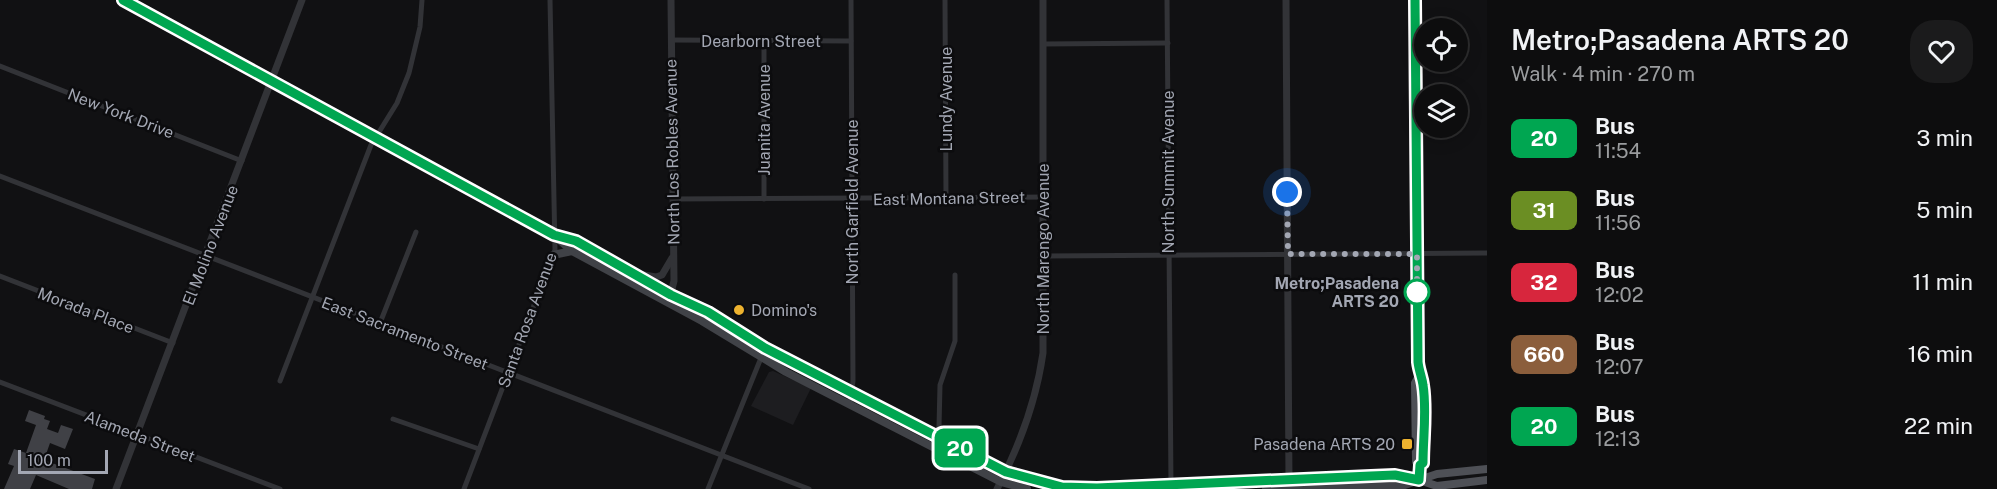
<!DOCTYPE html>
<meta charset="utf-8">
<style>
:root{--surface:#0d0d0e;--page:#1b1b1c;--text:#f1f3f6;--muted:#9a9c9e;--line:#2d2d2e}
body{margin:0;font-family:"Public Sans",sans-serif;background:var(--page);color:var(--text);height:100vh;display:flex;flex-direction:column;font-size:22px;white-space:nowrap}
*{box-sizing:border-box;margin:0}
p{font-size:20px;color:var(--muted)}
.icon{flex:none;width:33px;height:33px;fill:none;stroke:currentColor;stroke-width:2;stroke-linecap:round;stroke-linejoin:round}
.map{position:relative;flex:1;overflow:hidden}
.sheet{display:flex;flex-direction:column;background:var(--surface);width:510px}
.sheet>*{flex:none}
.badge{padding:0 12px;border-radius:9px;font-size:21px;line-height:39px}
.buttons{position:absolute;left:1414px;top:18px;display:grid;gap:12px}
.buttons a{display:grid;place-items:center;width:54px;height:54px;border-radius:50%;background:var(--surface);box-shadow:0 3px 15px #0003,0 0 0 2px var(--line);font-size:30px}
.scale{position:absolute;left:18px;bottom:15px;width:90px;box-sizing:border-box;padding-left:6px;border:3px solid #a3a7b3;border-top:0;font-size:16px;line-height:21px;white-space:nowrap;color:#a3a7b3;-webkit-text-stroke:4px #0c0c0e;paint-order:stroke}
.you{position:absolute;width:30px;height:30px;margin:-15px;border:4px solid #fff;border-radius:50%;background:#1a73e8;box-shadow:0 0 0 9px #1a73e833}
.map>.badge{position:absolute;translate:-50% -50%;box-shadow:0 0 0 3px #fff}
.round{display:grid;place-items:center;flex:none;width:63px;height:63px;border-radius:24px;background:var(--page)}
.summary{display:flex;align-items:center;justify-content:space-between;height:102px;padding:0 24px}
h1{font-size:28px;font-weight:600;line-height:45px}
ul{padding:0;list-style:none}
li{display:flex;align-items:center;gap:18px;height:72px;padding:0 24px}
li div{flex:1}
li b{display:block;font-size:22px}
li em{font-style:normal}
li .badge{min-width:66px;font-weight:700;text-align:center}
main{display:flex;flex:1;min-height:0}
.map>svg:first-child{display:block}
</style>
<main>
<div class="map">
<svg width="1487" height="489" viewBox="0 0 1487 489">
<rect width="100%" height="100%" fill="#111113"/>
<path fill="#1d1d20" d="M773 371 811 388 793 425 751 406 769 372Z"/>
<path fill="#404146" d="M29 410 45 416 44 419 50 421 47 429 58 433 61 425 73 429 65 449 50 443 44 460 95 479 92 489H69L36 475 30 489H4L14 466 8 464 14 449 26 453 36 425 25 421Z"/>
<g fill="none" stroke-linecap="round" stroke-linejoin="round">
<g stroke="#323337" stroke-width="5">
<path d="M945 0 946 198"/>
<path d="M1167 0 1171 486"/>
<path d="M671 40 851 41"/>
<path d="M1043 44 1168 43"/>
<path d="M0 66 242 161"/>
<path d="M0 176 809 489"/>
<path d="M672 199 1045 197"/>
<path d="M764 199V41"/>
<path d="M1045 256 1487 253"/>
<path d="M0 276 173 343"/>
<path d="M380 323 416 232"/>
<path d="M280 381 371 145 397 103 409 73 420 27 422 0"/>
<path d="M0 382 280 489"/>
<path d="M850 404 853 381 851 0"/>
<path d="M393 419 479 449"/>
<path d="M932 447 939 427 940 385 955 341V275"/>
<path d="M464 489 555 250 550 0"/>
<path d="M708 489 765 348"/>
</g>
<g stroke="#323337" stroke-width="7">
<path d="M1286 0 1289 482"/>
<path d="M638 274 656 277 662 275 672 258"/>
<path d="M669 300 674 281 671 0"/>
<path d="M116 489 302 0"/>
<path d="M997 489C1020 445 1036 402 1043 353V0"/>
</g>
<g stroke="#404247" stroke-width="8">
<path d="M124 0 554 235 576 241 671 295 708 312 765 348 1006 472 1062 487 1097 488 1395 475 1419 480"/>
<path d="M556 237 572 251 702 321 786 372 1001 482 1027 489"/>
<path d="M553 255 572 251"/>
<path d="M1266 489 1402 486 1419 480"/>
</g>
<g stroke="#4e5056" stroke-width="8">
<path d="M1415 0 1419 376 1415 383 1416 462 1420 465"/>
<path d="M1419 376C1429 391 1423 443 1423 463L1420 465 1419 480"/>
<path d="M1419 480 1437 486 1487 480"/>
<path d="M1419 480 1437 474 1487 469"/>
</g>
</g>
<g fill="none" stroke-linecap="round" stroke-linejoin="round">
<g stroke="#fff" stroke-width="14">
<path id="line" d="M123 0 554 235 576 241 671 295 708 312 765 348 1006 472 1062 487 1097 488 1371 476 1395 475 1419 480 1420 465 1423 463C1423 438 1427 410 1423 385 1422 377 1419 371 1418 362L1415 0"/>
</g>
<use href="#line" stroke="#00a651" stroke-width="9"/>
<path stroke="#a3a7b3" stroke-width="6" stroke-dasharray="0 10.8" d="M1287 192 1288 254H1417V298V292"/>
</g>
<circle fill="#fff" stroke="#00a651" stroke-width="3" cx="1417" cy="292" r="12"/>
<g fill="#edb22f" stroke="#0c0c0e" stroke-width="2">
<circle cx="739" cy="310" r="6"/>
<rect x="1401" y="438" width="12" height="12" rx="3"/>
</g>
<g text-anchor="middle" stroke-width="5" stroke-linejoin="round" paint-order="stroke">
<g font-size="16" fill="#a3a7b3" stroke="#0c0c0e">
<text x="761" y="47">Dearborn Street</text>
<text transform="translate(946 99) rotate(-90)" y="6">Lundy Avenue</text>
<text transform="translate(121 113) rotate(21)" y="6">New York Drive</text>
<text transform="translate(764 120) rotate(-90)" y="6">Juanita Avenue</text>
<text transform="translate(672 152) rotate(-91)" y="6">North Los Robles Avenue</text>
<text transform="translate(1168 172) rotate(-90)" y="6">North Summit Avenue</text>
<text transform="translate(949 198) rotate(-1)" y="6">East Montana Street</text>
<text transform="translate(852 202) rotate(-90)" y="6">North Garfield Avenue</text>
<text transform="translate(210 245) rotate(-69)" y="6">El Molino Avenue</text>
<text transform="translate(1043 249) rotate(-90)" y="6">North Marengo Avenue</text>
<text transform="translate(86 310) rotate(21)" y="6">Morada Place</text>
<text transform="translate(527 320) rotate(-70)" y="6">Santa Rosa Avenue</text>
<text transform="translate(405 333) rotate(21)" y="6">East Sacramento Street</text>
<text transform="translate(140 436) rotate(21)" y="6">Alameda Street</text>
</g>
<g font-size="16" font-weight="bold" fill="#a3a7b3" stroke="#0c0c0e" text-anchor="end">
<text x="1399" y="289">Metro;Pasadena<tspan x="1399" dy="18">ARTS 20</tspan></text>
</g>
<g font-size="16" fill="#a3a7b3" stroke="#0c0c0e" text-anchor="start">
<text x="751" y="316">Domino's</text>
<text x="1395" y="450" text-anchor="end">Pasadena ARTS 20</text>
</g>
</g>
</svg>
<div class="buttons">
<a><svg class="icon" aria-label="locate" viewBox="0 0 24 24"><circle cx="12" cy="12" r="6"/><path d="M12 2v4M12 18v4M2 12h4M18 12h4"/></svg></a>
<a><svg class="icon" aria-label="layers" viewBox="0 0 24 24"><path d="M12 4l9 5-9 5-9-5zM3 14l9 5 9-5"/></svg></a>
</div>
<div class="scale">100 m</div>
<div class="you" style="left:1287px;top:192px"></div>
<b class="badge" style="left:960px;top:448px;background:#00a651;color:#fff">20</b>
</div>
<section class="sheet">
<div class="summary"><div><h1>Metro;Pasadena ARTS 20</h1><p>Walk · 4 min · 270 m</p></div><a class="round"><svg class="icon" aria-label="heart" viewBox="0 0 24 24"><path d="M12 20l-8-8c-3-5 5-10 8-4 3-6 11-1 8 4z"/></svg></a></div>
<ul>
<li><span class="badge" style="background:#00a651;color:#fff">20</span><div><b>Bus</b><p>11:54</p></div><em>3 min</em></li>
<li><span class="badge" style="background:#6b8e23;color:#fff">31</span><div><b>Bus</b><p>11:56</p></div><em>5 min</em></li>
<li><span class="badge" style="background:#d7263d;color:#fff">32</span><div><b>Bus</b><p>12:02</p></div><em>11 min</em></li>
<li><span class="badge" style="background:#8b5e3c;color:#fff">660</span><div><b>Bus</b><p>12:07</p></div><em>16 min</em></li>
<li><span class="badge" style="background:#00a651;color:#fff">20</span><div><b>Bus</b><p>12:13</p></div><em>22 min</em></li>
</ul>
</section>
</main>
